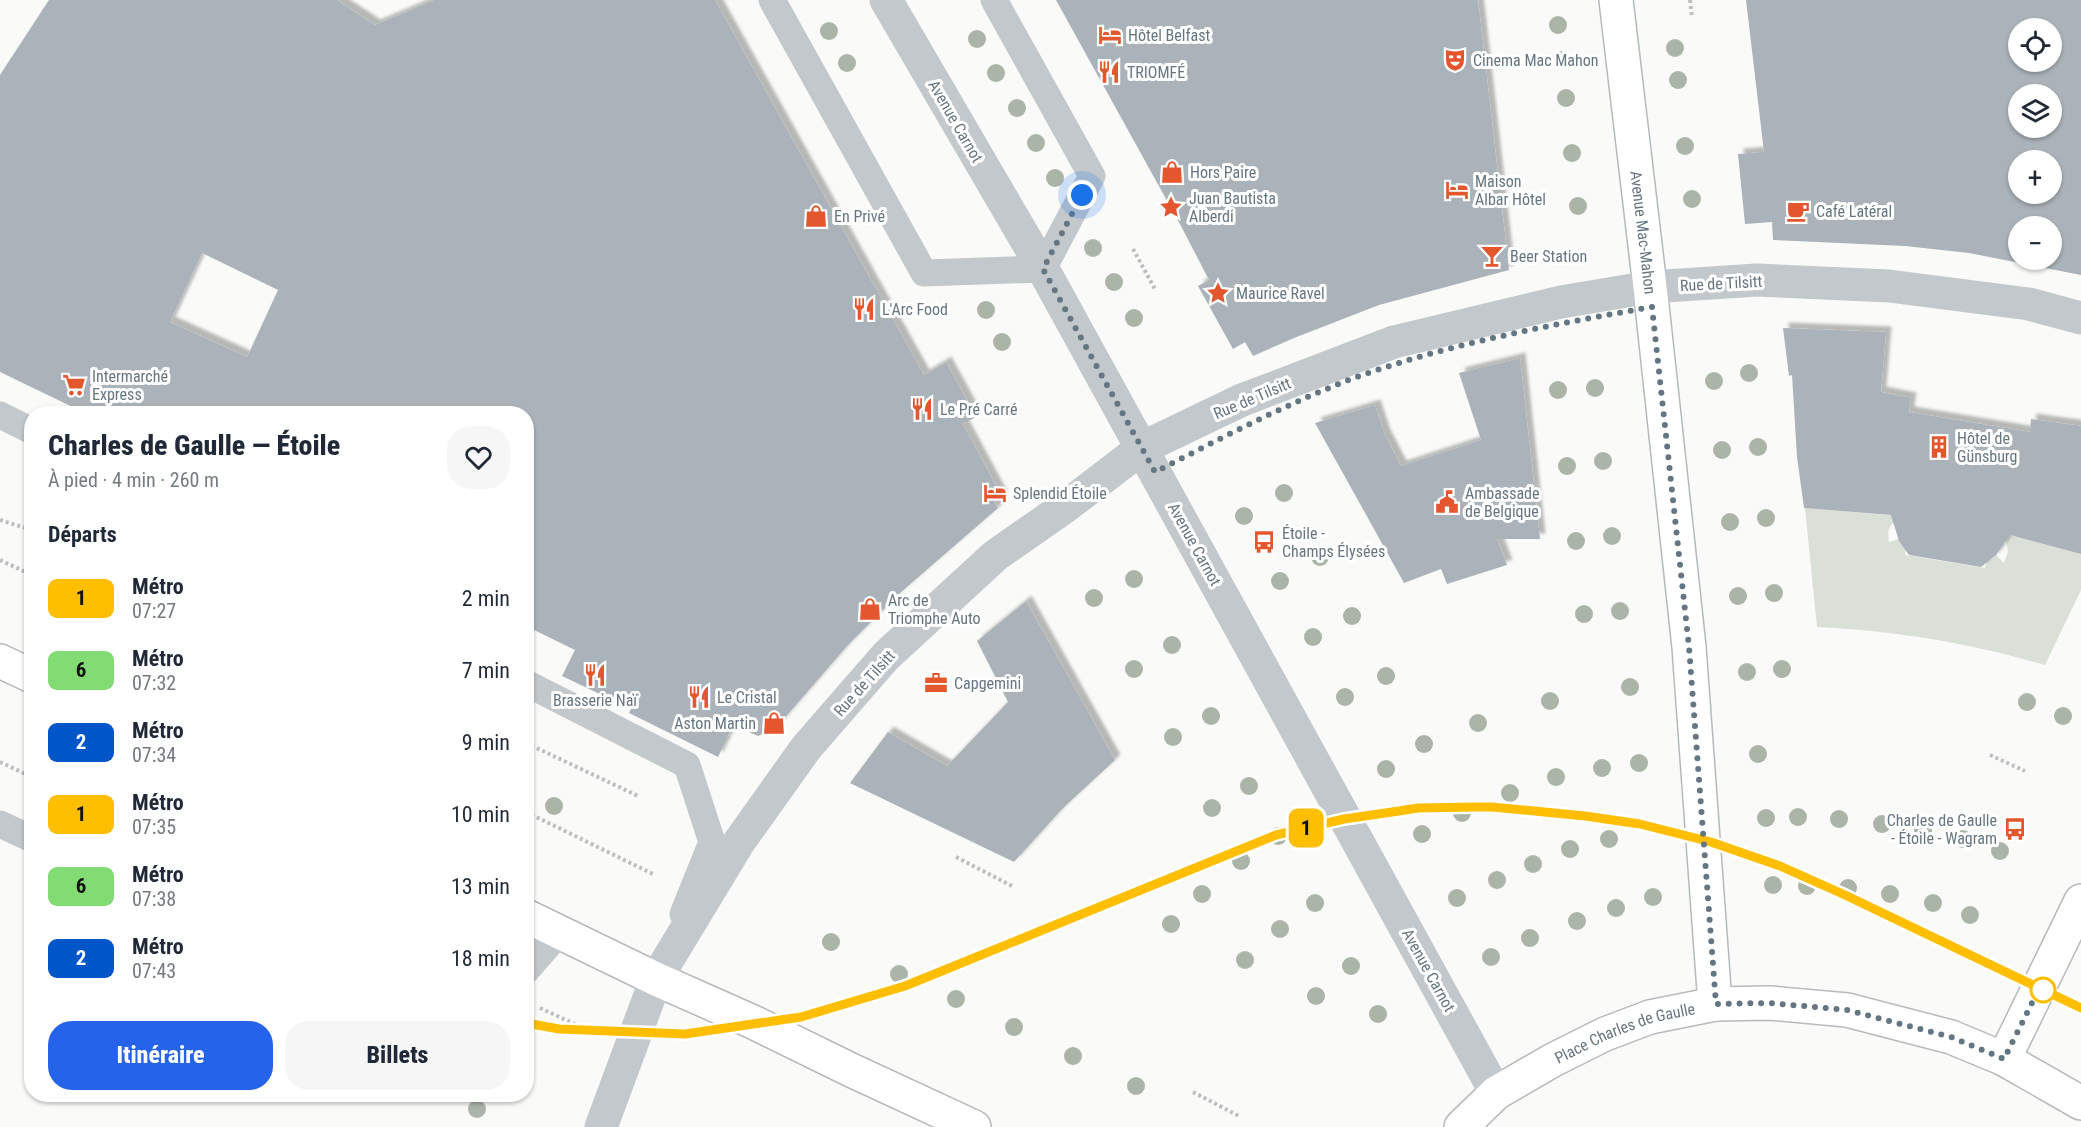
<!DOCTYPE html>
<html lang="fr">
<meta charset="utf-8">
<style>
:root{--surface:#fff;--page:#f6f6f7;--text:#1f2937;--muted:#747a83;--accent:#2563eb}
body{margin:0;font-family:"Roboto Condensed",sans-serif;background:var(--page);color:var(--text);height:100vh;display:flex;flex-direction:column;font-size:22px;white-space:nowrap}
*{box-sizing:border-box;margin:0}
p{font-size:20px;color:var(--muted)}
.icon{flex:none;width:33px;height:33px;fill:none;stroke:currentColor;stroke-width:2;stroke-linecap:round;stroke-linejoin:round}
.map{position:relative;flex:1;overflow:hidden}
.panel{position:absolute;left:24px;top:406px;width:510px;height:696px;display:flex;flex-direction:column;background:var(--surface);border-radius:24px;box-shadow:0 2px 4px #0004}
.panel>*{flex:none}
.badge{padding:0 12px;border-radius:9px;font-size:21px;line-height:39px}
.fabs{position:absolute;left:2008px;top:18px;display:grid;gap:12px}
.fabs a{display:grid;place-items:center;width:54px;height:54px;border-radius:50%;background:var(--surface);box-shadow:0 2px 4px #0004;font-size:30px}
.you{position:absolute;width:30px;height:30px;margin:-15px;border:4px solid #fff;border-radius:50%;background:#1a73e8;box-shadow:0 0 0 9px #1a73e833}
.map>.badge{position:absolute;translate:-50% -50%;box-shadow:0 0 0 3px #fff}
h2{padding:0 24px;font-size:22px;line-height:54px}
.round{display:grid;place-items:center;flex:none;width:63px;height:63px;border-radius:24px;background:var(--page)}
.summary{display:flex;align-items:center;justify-content:space-between;height:102px;padding:0 24px}
h1{font-size:28px;font-weight:800;line-height:45px}
.action{display:flex;gap:12px;margin-top:auto;padding:12px 24px}
.action a{flex:1;height:69px;border-radius:24px;background:var(--accent);color:#fff;font-size:24px;font-weight:800;line-height:69px;text-align:center}
.action a+a{background:var(--page);color:var(--text)}
ul{padding:0;list-style:none}
li{display:flex;align-items:center;gap:18px;height:72px;padding:0 24px}
li div{flex:1}
li b{display:block;font-size:22px}
li em{font-style:normal}
li .badge{min-width:66px;font-weight:700;text-align:center}
.map>svg:first-child{display:block}
</style>
<div class="map">
<svg width="2081" height="1127" viewBox="0 0 2081 1127">
<defs>
<filter id="shadow"><feDropShadow dx="5.5" dy="-5.5" stdDeviation="1.5" flood-color="#0004"/></filter>
</defs>
<rect width="100%" height="100%" fill="#fafaf8"/>
<path fill="#dadfd7" d="M1805 508 1911 517C1894 520 1886 523 1889 542L1899 539 1906 546 1905 555 1985 568 1987 560 1992 559 1996 555 2004 563 2008 552 2006 540 1991 530 2081 554V590L2045 665C1968 643 1898 631 1817 627Z"/>
<g fill="#aab3b9" fill-rule="evenodd" filter="url(#shadow)">
<path d="M49 0H337L375 25 434 0H715L924 375 946 362 976 417 963 424 1002 497 994 501 998 508 900 593 847 646 775 729 758 736 733 725 718 757 629 713 631 709 562 676 575 650 526 626V414H87L0 372V75ZM202 253 278 290 247 357 170 322Z"/>
<path d="M1056 0H1478L1509 270 1379 305 1294 338 1253 356 1245 342 1233 349 1198 286 1209 280 1181 226Z"/>
<path d="M1746 0H2081V275L1969 253 1905 246 1773 240 1772 222 1745 224 1738 154 1764 152ZM2019 28H2052V62H2019ZM2019 94H2052V128H2019ZM2019 160H2052V194H2019ZM2019 226H2052V260H2019Z"/>
<path d="M1783 328 1886 332 1881 392 1911 398 1909 412 2030 432 2031 419 2081 426V554L2010 535 1996 555 1981 567 1909 555 1899 541 1891 515 1804 508 1797 457 1792 375 1789 376Z"/>
<path d="M1520 358 1540 539H1497L1507 565 1447 584 1441 569 1404 583 1315 423 1375 405 1385 435 1401 466 1481 440 1459 373Z"/>
<path d="M1026 601 1115 760 1062 809 1014 862 850 783 888 732 947 766 1008 702 977 641Z"/>
</g>
<g fill="none" stroke-linecap="round" stroke-linejoin="round">
<g stroke="#b3babf" stroke-width="36">
<g id="secondary">
<path id="s1" d="M1616 0 1650 287 1689 647 1715 1004"/>
</g>
</g>
<g stroke="#b5babe" stroke-width="36">
<g id="primary">
<path d="M0 661 32 676"/>
<path d="M526 916 656 979 753 1022 851 1070 974 1127"/>
<path d="M2004 1059 2081 901"/>
<path id="s2" d="M1461 1127 1496 1093 1553 1060 1605 1034 1650 1017 1715 1004 1770 1003 1847 1010 1951 1037 2004 1059 2081 1103"/>
</g>
</g>
<g stroke="#bbbfc2" stroke-width="4" stroke-dasharray="3 3" stroke-linecap="butt">
<path d="M1690 0 1692 17"/>
<path d="M1133 249 1156 291"/>
<path d="M0 520 32 530"/>
<path d="M0 560 32 575"/>
<path d="M526 743 638 796"/>
<path d="M1990 755 2025 771"/>
<path d="M0 762 32 777"/>
<path d="M526 812 655 875"/>
<path d="M956 857 1012 886"/>
<path d="M540 1008 590 1031"/>
<path d="M1193 1092 1239 1116"/>
</g>
<g stroke="#c3c8cc" stroke-width="27">
<path d="M772 0 924 273 1043 269 1092 176 994 0"/>
<path d="M0 415 32 431"/>
<path d="M526 683 687 765 712 842 683 914"/>
<path d="M0 824 32 839"/>
<path d="M526 971 560 932"/>
</g>
<g stroke="#c3c8cc" stroke-width="33">
<path d="M886 0 1043 269 1496 1093"/>
<path d="M601 1127 656 979 739 842 806 748 886 656 996 555 1065 507 1142 448 1242 400 1394 342 1561 302 1650 287 1757 280 1889 286 2029 304 2081 318"/>
</g>
<use href="#secondary" stroke="#fff" stroke-width="33"/>
<use href="#primary" stroke="#fff" stroke-width="33"/>
</g>
<g fill="#aab4a7">
<circle cx="1558" cy="25" r="9"/>
<circle cx="829" cy="31" r="9"/>
<circle cx="977" cy="39" r="9"/>
<circle cx="1675" cy="48" r="9"/>
<circle cx="1561" cy="60" r="9"/>
<circle cx="847" cy="63" r="9"/>
<circle cx="996" cy="73" r="9"/>
<circle cx="1678" cy="80" r="9"/>
<circle cx="1566" cy="98" r="9"/>
<circle cx="1017" cy="108" r="9"/>
<circle cx="1036" cy="143" r="9"/>
<circle cx="1685" cy="146" r="9"/>
<circle cx="1572" cy="153" r="9"/>
<circle cx="1055" cy="178" r="9"/>
<circle cx="1692" cy="199" r="9"/>
<circle cx="1578" cy="206" r="9"/>
<circle cx="1093" cy="248" r="9"/>
<circle cx="1114" cy="282" r="9"/>
<circle cx="986" cy="310" r="9"/>
<circle cx="1134" cy="318" r="9"/>
<circle cx="1002" cy="342" r="9"/>
<circle cx="1749" cy="373" r="9"/>
<circle cx="1714" cy="381" r="9"/>
<circle cx="1595" cy="388" r="9"/>
<circle cx="1558" cy="390" r="9"/>
<circle cx="1758" cy="447" r="9"/>
<circle cx="1722" cy="450" r="9"/>
<circle cx="1603" cy="461" r="9"/>
<circle cx="1567" cy="466" r="9"/>
<circle cx="1284" cy="493" r="9"/>
<circle cx="1244" cy="516" r="9"/>
<circle cx="1766" cy="518" r="9"/>
<circle cx="1730" cy="522" r="9"/>
<circle cx="1612" cy="536" r="9"/>
<circle cx="1576" cy="541" r="9"/>
<circle cx="1320" cy="557" r="9"/>
<circle cx="1134" cy="579" r="9"/>
<circle cx="1280" cy="581" r="9"/>
<circle cx="1774" cy="593" r="9"/>
<circle cx="1738" cy="596" r="9"/>
<circle cx="1094" cy="598" r="9"/>
<circle cx="1620" cy="611" r="9"/>
<circle cx="1584" cy="614" r="9"/>
<circle cx="1352" cy="616" r="9"/>
<circle cx="1313" cy="637" r="9"/>
<circle cx="1172" cy="645" r="9"/>
<circle cx="1134" cy="669" r="9"/>
<circle cx="1782" cy="669" r="9"/>
<circle cx="1747" cy="672" r="9"/>
<circle cx="1386" cy="676" r="9"/>
<circle cx="1630" cy="687" r="9"/>
<circle cx="1345" cy="697" r="9"/>
<circle cx="1550" cy="701" r="9"/>
<circle cx="2027" cy="702" r="9"/>
<circle cx="1211" cy="716" r="9"/>
<circle cx="2063" cy="716" r="9"/>
<circle cx="1478" cy="723" r="9"/>
<circle cx="1173" cy="737" r="9"/>
<circle cx="1424" cy="744" r="9"/>
<circle cx="1758" cy="754" r="9"/>
<circle cx="1639" cy="763" r="9"/>
<circle cx="1602" cy="768" r="9"/>
<circle cx="1386" cy="769" r="9"/>
<circle cx="1556" cy="777" r="9"/>
<circle cx="1249" cy="786" r="9"/>
<circle cx="1510" cy="793" r="9"/>
<circle cx="554" cy="806" r="9"/>
<circle cx="1212" cy="808" r="9"/>
<circle cx="1462" cy="813" r="9"/>
<circle cx="1798" cy="817" r="9"/>
<circle cx="1766" cy="818" r="9"/>
<circle cx="1839" cy="819" r="9"/>
<circle cx="1882" cy="824" r="9"/>
<circle cx="1923" cy="831" r="9"/>
<circle cx="1422" cy="834" r="9"/>
<circle cx="1278" cy="836" r="9"/>
<circle cx="1609" cy="839" r="9"/>
<circle cx="1963" cy="839" r="9"/>
<circle cx="1570" cy="849" r="9"/>
<circle cx="2000" cy="851" r="9"/>
<circle cx="1241" cy="861" r="9"/>
<circle cx="1533" cy="864" r="9"/>
<circle cx="1497" cy="880" r="9"/>
<circle cx="1773" cy="885" r="9"/>
<circle cx="1807" cy="886" r="9"/>
<circle cx="1848" cy="888" r="9"/>
<circle cx="1202" cy="894" r="9"/>
<circle cx="1890" cy="894" r="9"/>
<circle cx="1653" cy="897" r="9"/>
<circle cx="1457" cy="898" r="9"/>
<circle cx="1315" cy="903" r="9"/>
<circle cx="1933" cy="903" r="9"/>
<circle cx="1616" cy="908" r="9"/>
<circle cx="1970" cy="915" r="9"/>
<circle cx="1577" cy="921" r="9"/>
<circle cx="1171" cy="924" r="9"/>
<circle cx="1280" cy="929" r="9"/>
<circle cx="1530" cy="938" r="9"/>
<circle cx="831" cy="942" r="9"/>
<circle cx="1491" cy="957" r="9"/>
<circle cx="1245" cy="960" r="9"/>
<circle cx="1351" cy="966" r="9"/>
<circle cx="899" cy="974" r="9"/>
<circle cx="1316" cy="996" r="9"/>
<circle cx="956" cy="999" r="9"/>
<circle cx="1378" cy="1014" r="9"/>
<circle cx="1014" cy="1027" r="9"/>
<circle cx="1073" cy="1056" r="9"/>
<circle cx="1136" cy="1086" r="9"/>
<circle cx="477" cy="1109" r="9"/>
</g>
<g fill="none" stroke-linecap="round" stroke-linejoin="round">
<g stroke="#fff" stroke-width="14">
<path id="line" d="M526 1023 559 1029 685 1034 801 1017 905 986 1276 835 1344 819 1399 811 1418 808 1474 807H1492L1585 816 1640 824 1711 842 1780 866 1845 895 2081 1008"/>
</g>
<use href="#line" stroke="#ffbe00" stroke-width="9"/>
<path stroke="#657683" stroke-width="6" stroke-dasharray="0 10.8" d="M1082 195 1043 269 1155 472C1224 437 1293 400 1365 374 1458 342 1555 324 1652 307L1689 647 1716 1004 1770 1003 1847 1010 1951 1037 2004 1059 2033 1001 2043 990"/>
</g>
<defs>
<g id="hotel-bare" transform="scale(1.8)"><path d="M-6-4.5h1.5V1H6V5H4.5V3h-9V5H-6ZM-4 0a1.8 1.8 0 1 1 3.6 0ZM.5 0V-2.5h3Q6-2.5 6 0Z" fill="#e4572e" stroke="#fff" stroke-width="2.5" paint-order="stroke"/></g>
<g id="theatre-bare" transform="scale(1.8)"><path d="M-5-5.5Q0-4 5-5.5V0Q5 5 0 6Q-5 5-5 0ZM-3.3-2.5H-1v1.5H-3.3ZM1-2.5H3.3v1.5H1ZM-2.8 1Q0 5.5 2.8 1Z" fill="#e4572e" stroke="#fff" stroke-width="2.5" paint-order="stroke"/></g>
<g id="restaurant-bare" transform="scale(1.8)"><path d="M-5-6h1v4h1v-4h1v4h1v-4h1v5L-1.5 .5V6h-2V.5L-5-1ZM5-6V6H3V1.5H1.5Q1.5-4 5-6Z" fill="#e4572e" stroke="#fff" stroke-width="2.5" paint-order="stroke"/></g>
<g id="shop-bare" transform="scale(1.8)"><path d="M-5-2.5h2.3a2.7 3.5 0 0 1 5.4 0H5L5.5 6h-11ZM-1.5-2.5h3a1.5 2.3 0 0 0-3 0Z" fill="#e4572e" stroke="#fff" stroke-width="2.5" paint-order="stroke"/></g>
<g id="sight-bare" transform="scale(1.8)"><path d="M0-6L1.8-2.2L6-1.7L2.9 1.2L3.7 5.4L0 3.3L-3.7 5.4L-2.9 1.2L-6-1.7L-1.8-2.2Z" fill="#e4572e" stroke="#fff" stroke-width="2.5" paint-order="stroke"/></g>
<g id="cafe-bare" transform="scale(1.8)"><path d="M-5.5-4.5H6V0H3Q3 3.5 0 3.5H-2.5Q-5.5 3.5-5.5 0ZM3-3.2v2h1.7v-2ZM-6 4.5H4V6H-6Z" fill="#e4572e" stroke="#fff" stroke-width="2.5" paint-order="stroke"/></g>
<g id="bar-bare" transform="scale(1.8)"><path d="M-6-5H6L.8 .8V4.5H3.5V6h-7V4.5H-.8V.8Z" fill="#e4572e" stroke="#fff" stroke-width="2.5" paint-order="stroke"/></g>
<g id="supermarket-bare" transform="scale(1.8)"><path d="M-6-5.5h2.5l.6 2H6L4.5 2H-2.5L-4.4-4H-6ZM-1.5 3.2a1.3 1.3 0 1 0 .1 0ZM3 3.2a1.3 1.3 0 1 0 .1 0Z" fill="#e4572e" stroke="#fff" stroke-width="2.5" paint-order="stroke"/></g>
<g id="building-bare" transform="scale(1.8)"><path d="M-4-6H4V6H1V3H-1V6H-4ZM-2.5-4.3h1.7v1.8h-1.7ZM.8-4.3h1.7v1.8H.8ZM-2.5-1h1.7V.8h-1.7ZM.8-1h1.7V.8H.8Z" fill="#e4572e" stroke="#fff" stroke-width="2.5" paint-order="stroke"/></g>
<g id="civic-bare" transform="scale(1.8)"><path d="M-.6-6.5H3V-4.5H.6V-3L4-1V1h2V6H-6V1h2V-1L-.6-3ZM-1.2 2.5V6h2.4V2.5Z" fill="#e4572e" stroke="#fff" stroke-width="2.5" paint-order="stroke"/></g>
<g id="bus-bare" transform="scale(1.8)"><path d="M-5-6H5V4H4V6H2V4H-2V6H-4V4H-5ZM-3.5-4V0h7V-4ZM-3.5 1.2v1.5H-2V1.2ZM2 1.2v1.5H3.5V1.2Z" fill="#e4572e" stroke="#fff" stroke-width="2.5" paint-order="stroke"/></g>
<g id="office-bare" transform="scale(1.8)"><path d="M-6-3h4V-5.5h4V-3h4V5H-6ZM-1-4.5V-3h2v-1.5ZM-6 0V1H6V0Z" fill="#e4572e" stroke="#fff" stroke-width="2.5" paint-order="stroke"/></g>
</defs>
<g fill-rule="evenodd">
<use href="#hotel-bare" x="1110" y="35"/>
<use href="#theatre-bare" x="1455" y="60"/>
<use href="#restaurant-bare" x="1109" y="72"/>
<use href="#shop-bare" x="1172" y="172"/>
<use href="#hotel-bare" x="1457" y="190"/>
<use href="#sight-bare" x="1171" y="207"/>
<use href="#cafe-bare" x="1798" y="211"/>
<use href="#shop-bare" x="816" y="216"/>
<use href="#bar-bare" x="1492" y="256"/>
<use href="#sight-bare" x="1218" y="293"/>
<use href="#restaurant-bare" x="864" y="309"/>
<use href="#supermarket-bare" x="74" y="385"/>
<use href="#restaurant-bare" x="922" y="409"/>
<use href="#building-bare" x="1939" y="447"/>
<use href="#hotel-bare" x="995" y="493"/>
<use href="#civic-bare" x="1447" y="502"/>
<use href="#bus-bare" x="1264" y="542"/>
<use href="#shop-bare" x="870" y="609"/>
<use href="#restaurant-bare" x="595" y="675"/>
<use href="#office-bare" x="936" y="683"/>
<use href="#restaurant-bare" x="699" y="697"/>
<use href="#shop-bare" x="774" y="723"/>
<use href="#bus-bare" x="2015" y="829"/>
</g>
<circle fill="#fff" stroke="#ffbe00" stroke-width="3" cx="2043" cy="990" r="12"/>
<g text-anchor="middle" stroke-width="6" stroke-linejoin="round" paint-order="stroke">
<g font-size="16" fill="#657683" stroke="#fff" text-anchor="start">
<text x="1128" y="41">Hôtel Belfast</text>
<text x="1473" y="66">Cinema Mac Mahon</text>
<text x="1127" y="78">TRIOMFÉ</text>
<text x="1190" y="178">Hors Paire</text>
<text x="1475" y="187">Maison<tspan x="1475" dy="18">Albar Hôtel</tspan></text>
<text x="1189" y="204">Juan Bautista<tspan x="1189" dy="18">Alberdi</tspan></text>
<text x="1816" y="217">Café Latéral</text>
<text x="834" y="222">En Privé</text>
<text x="1510" y="262">Beer Station</text>
<text x="1236" y="299">Maurice Ravel</text>
<text x="882" y="315">L'Arc Food</text>
<text x="92" y="382">Intermarché<tspan x="92" dy="18">Express</tspan></text>
<text x="940" y="415">Le Pré Carré</text>
<text x="1957" y="444">Hôtel de<tspan x="1957" dy="18">Günsburg</tspan></text>
<text x="1013" y="499">Splendid Étoile</text>
<text x="1465" y="499">Ambassade<tspan x="1465" dy="18">de Belgique</tspan></text>
<text x="1282" y="539">Étoile -<tspan x="1282" dy="18">Champs Élysées</tspan></text>
<text x="888" y="606">Arc de<tspan x="888" dy="18">Triomphe Auto</tspan></text>
<text x="954" y="689">Capgemini</text>
<text x="717" y="703">Le Cristal</text>
<text x="595" y="706" text-anchor="middle">Brasserie Naï</text>
<text x="756" y="729" text-anchor="end">Aston Martin</text>
<text x="1997" y="826" text-anchor="end">Charles de Gaulle<tspan x="1997" dy="18">- Étoile - Wagram</tspan></text>
</g>
<g font-size="16" fill="#657683" stroke="#fff">
<text transform="translate(956 121) rotate(60)" y="6">Avenue Carnot</text>
<text dy="6" stroke="none"><textPath href="#s1" startOffset="234">Avenue Mac-Mahon</textPath></text>
<text transform="translate(1721 283) rotate(-3)" y="6">Rue de Tilsitt</text>
<text transform="translate(1252 398) rotate(-23)" y="6">Rue de Tilsitt</text>
<text transform="translate(1195 544) rotate(61)" y="6">Avenue Carnot</text>
<text transform="translate(864 683) rotate(-48)" y="6">Rue de Tilsitt</text>
<text transform="translate(1429 970) rotate(61)" y="6">Avenue Carnot</text>
<text dy="6" stroke="none"><textPath href="#s2" startOffset="192">Place Charles de Gaulle</textPath></text>
</g>
</g>
</svg>
<div class="fabs">
<a><svg class="icon" aria-label="locate" viewBox="0 0 24 24"><circle cx="12" cy="12" r="6"/><path d="M12 2v4M12 18v4M2 12h4M18 12h4"/></svg></a>
<a><svg class="icon" aria-label="layers" viewBox="0 0 24 24"><path d="M12 4l9 5-9 5-9-5zM3 14l9 5 9-5"/></svg></a>
<a>+</a>
<a>−</a>
</div>
<div class="you" style="left:1082px;top:195px"></div>
<b class="badge" style="left:1306px;top:828px;background:#ffbe00;color:#111">1</b>
<section class="panel">
<div class="summary"><div><h1>Charles de Gaulle — Étoile</h1><p>À pied · 4 min · 260 m</p></div><a class="round"><svg class="icon" aria-label="heart" viewBox="0 0 24 24"><path d="M12 20l-8-8c-3-5 5-10 8-4 3-6 11-1 8 4z"/></svg></a></div>
<h2>Départs</h2>
<ul>
<li><span class="badge" style="background:#ffbe00;color:#111">1</span><div><b>Métro</b><p>07:27</p></div><em>2 min</em></li>
<li><span class="badge" style="background:#82dc73;color:#111">6</span><div><b>Métro</b><p>07:32</p></div><em>7 min</em></li>
<li><span class="badge" style="background:#0055c8;color:#fff">2</span><div><b>Métro</b><p>07:34</p></div><em>9 min</em></li>
<li><span class="badge" style="background:#ffbe00;color:#111">1</span><div><b>Métro</b><p>07:35</p></div><em>10 min</em></li>
<li><span class="badge" style="background:#82dc73;color:#111">6</span><div><b>Métro</b><p>07:38</p></div><em>13 min</em></li>
<li><span class="badge" style="background:#0055c8;color:#fff">2</span><div><b>Métro</b><p>07:43</p></div><em>18 min</em></li>
</ul>
<div class="action"><a>Itinéraire</a><a>Billets</a></div>
</section>
</div>
